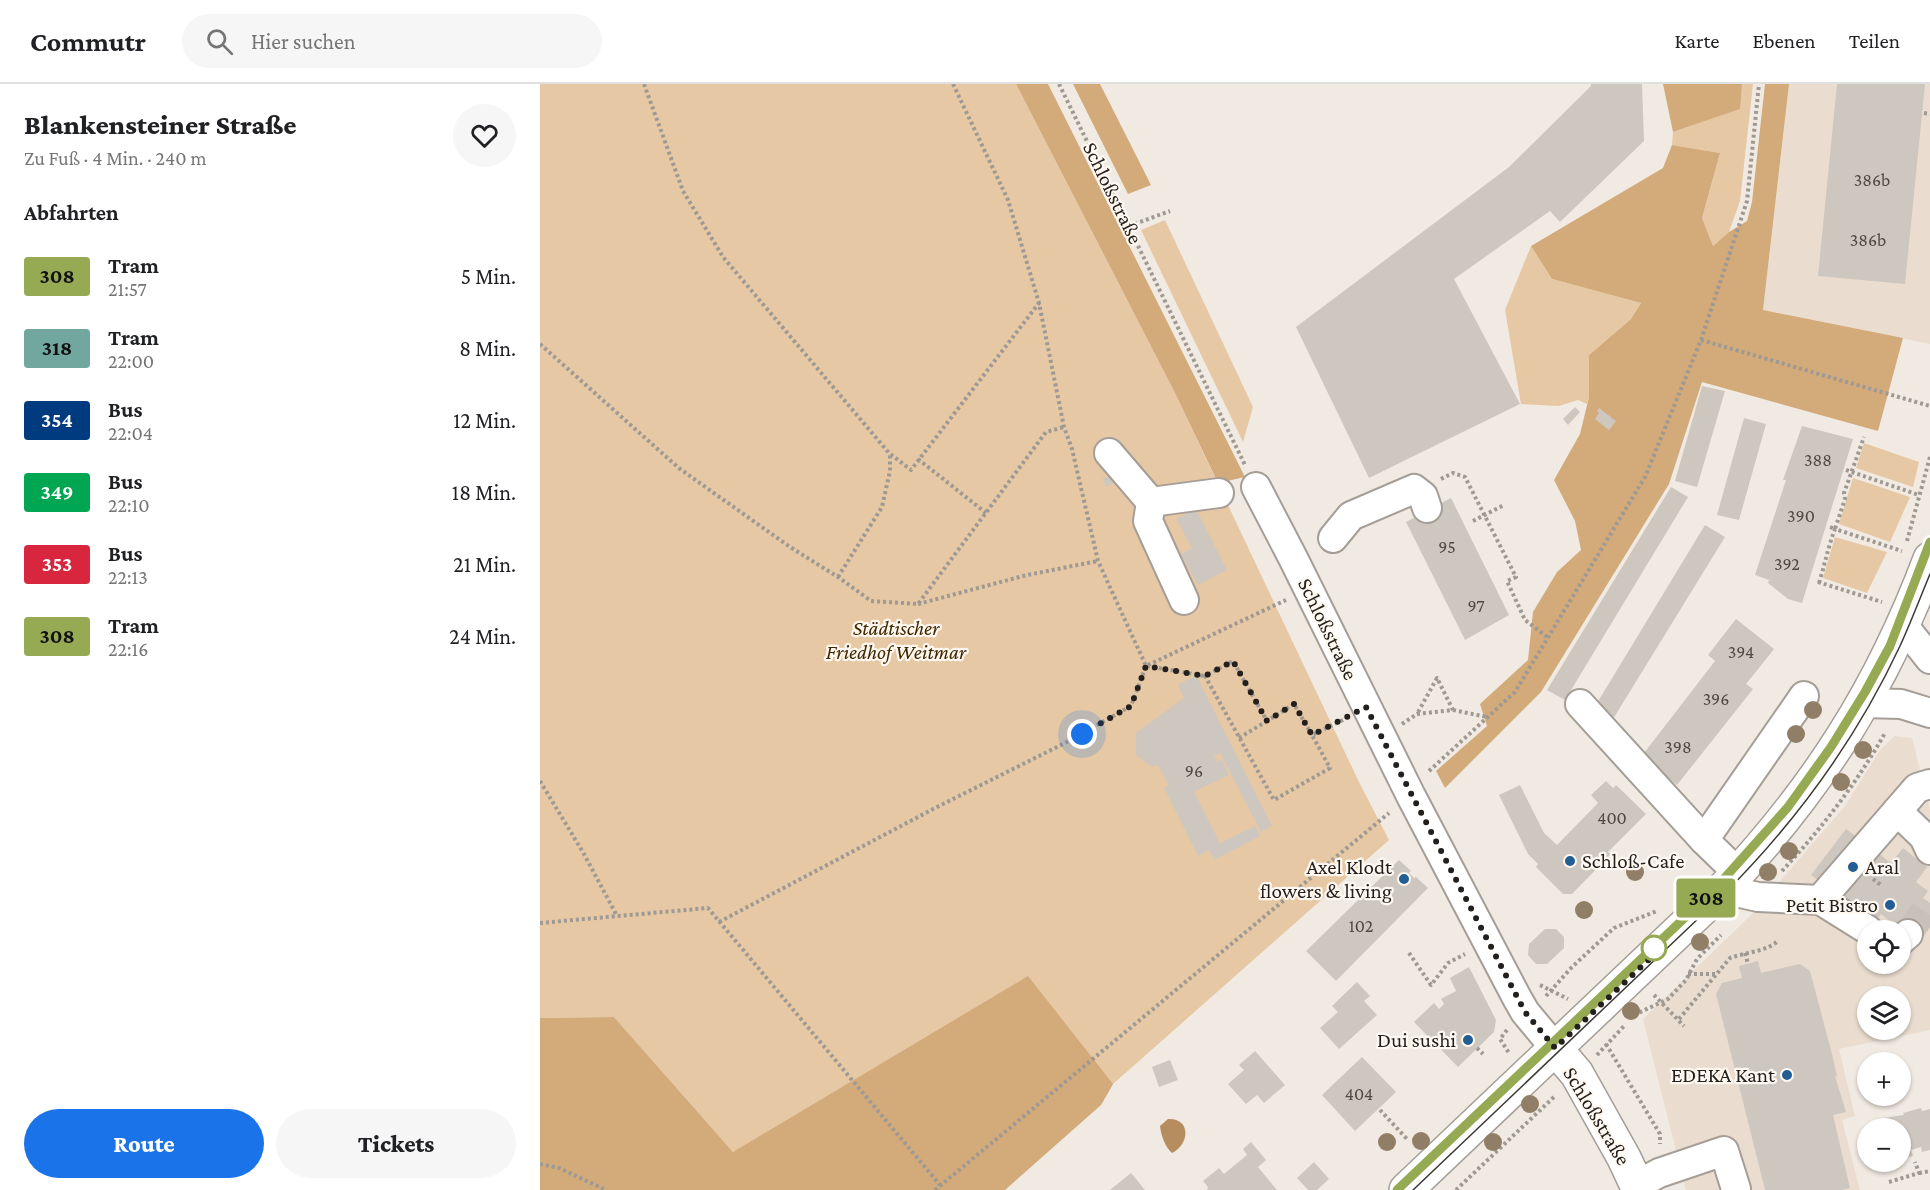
<!DOCTYPE html>
<html lang="de">
<meta charset="utf-8">
<style>
:root{--surface:#fff;--page:#f6f6f6;--text:#202124;--muted:#757577;--line:#e0e0e0;--accent:#1a73e8}
body{margin:0;font-family:"Crimson Pro",serif;background:var(--page);color:var(--text);height:100vh;display:flex;flex-direction:column;font-size:22px;white-space:nowrap}
*{box-sizing:border-box;margin:0}
p{font-size:20px;color:var(--muted)}
.icon{flex:none;width:33px;height:33px;fill:none;stroke:currentColor;stroke-width:2;stroke-linecap:round;stroke-linejoin:round}
.map{position:relative;flex:1;overflow:hidden}
.details{display:flex;flex-direction:column;background:var(--surface);width:540px}
.details>*{flex:none}
.badge{padding:0 12px;border-radius:4px;font-size:21px;line-height:39px}
.fabs{position:absolute;left:1317px;top:836px;display:grid;gap:12px}
.fabs a{display:grid;place-items:center;width:54px;height:54px;border-radius:50%;background:var(--surface);box-shadow:0 2px 4px #0004;font-size:30px}
.you{position:absolute;width:30px;height:30px;margin:-15px;border:4px solid #fff;border-radius:50%;background:#1a73e8;box-shadow:0 0 0 9px #1a73e833}
.map>.badge{position:absolute;translate:-50% -50%;box-shadow:0 0 0 3px #fff}
h2{padding:0 24px;font-size:22px;line-height:54px}
.round{display:grid;place-items:center;flex:none;width:63px;height:63px;border-radius:32px;background:var(--page)}
.overview{display:flex;align-items:center;justify-content:space-between;height:102px;padding:0 24px}
h1{font-size:28px;font-weight:800;line-height:45px}
.primary-button{display:flex;gap:12px;margin-top:auto;padding:12px 24px}
.primary-button a{flex:1;height:69px;border-radius:36px;background:var(--accent);color:#fff;font-size:24px;font-weight:800;line-height:69px;text-align:center}
.primary-button a+a{background:var(--page);color:var(--text)}
ul{padding:0;list-style:none}
li{display:flex;align-items:center;gap:18px;height:72px;padding:0 24px}
li div{flex:1}
li b{display:block;font-size:22px}
li em{font-style:normal}
li .badge{min-width:66px;font-weight:700;text-align:center}
header{display:flex;align-items:center;gap:36px;box-sizing:border-box;height:84px;padding:0 30px;background:var(--surface);border-bottom:2px solid var(--line)}
header strong{font-size:28px}
nav{display:flex;gap:33px;margin-inline-start:auto;font-size:21px}
.search{width:420px;height:54px;background:var(--page);display:flex;align-items:center;gap:15px;box-sizing:border-box;padding:0 21px;border-radius:33px;color:var(--muted);font-size:22px}
main{display:flex;flex:1;min-height:0}
.map>svg:first-child{display:block}
</style>
<header>
<strong>Commutr</strong>
<div class="search"><svg class="icon" aria-label="search" viewBox="0 0 24 24"><circle cx="10" cy="10" r="6"/><path d="M15 15l6 6"/></svg>Hier suchen</div>
<nav><a>Karte</a><a>Ebenen</a><a>Teilen</a></nav>
</header>
<main>
<section class="details">
<div class="overview"><div><h1>Blankensteiner Straße</h1><p>Zu Fuß · 4 Min. · 240 m</p></div><a class="round"><svg class="icon" aria-label="heart" viewBox="0 0 24 24"><path d="M12 20l-8-8c-3-5 5-10 8-4 3-6 11-1 8 4z"/></svg></a></div>
<h2>Abfahrten</h2>
<ul>
<li><span class="badge" style="background:#95aa53;color:#111">308</span><div><b>Tram</b><p>21:57</p></div><em>5 Min.</em></li>
<li><span class="badge" style="background:#72a7a0;color:#111">318</span><div><b>Tram</b><p>22:00</p></div><em>8 Min.</em></li>
<li><span class="badge" style="background:#003b80;color:#fff">354</span><div><b>Bus</b><p>22:04</p></div><em>12 Min.</em></li>
<li><span class="badge" style="background:#00a651;color:#fff">349</span><div><b>Bus</b><p>22:10</p></div><em>18 Min.</em></li>
<li><span class="badge" style="background:#d7263d;color:#fff">353</span><div><b>Bus</b><p>22:13</p></div><em>21 Min.</em></li>
<li><span class="badge" style="background:#95aa53;color:#111">308</span><div><b>Tram</b><p>22:16</p></div><em>24 Min.</em></li>
</ul>
<div class="primary-button"><a>Route</a><a>Tickets</a></div>
</section>
<div class="map">
<svg width="1390" height="1106" viewBox="0 0 1390 1106">
<rect width="100%" height="100%" fill="#f1eae2"/>
<g fill="#eaddcf" fill-rule="evenodd">
<path d="M1249 0H1390V260L1223 226Z"/>
<path d="M1355 652 1372 654 1390 726V946L1299 965 1315 1032 1302 1036 1320 1106H1146L1103 935 1210 832 1305 722 1340 666ZM1328 846H1360V879H1328ZM1328 912H1360V945H1328Z"/>
</g>
<g fill="#e7c8a5">
<path d="M0 0H476L634 307 819 698 849 756 573 1000 561 1021 193 1068 74 933 0 934Z"/>
<path d="M1202 0H1213L1200 117 1189 148 1173 162 1162 134 1180 69 1132 61 1133 48 1199 25Z"/>
<path d="M625 136 713 323 703 358 601 146Z"/>
<path d="M991 162 1012 195 1101 219 1091 235 1049 271V313L1047 320 1038 316 1019 322 981 320 965 226Z"/>
<path d="M1324 359 1379 378 1373 403 1316 384Z"/>
<path d="M1313 394 1370 413 1350 458 1299 440Z"/>
<path d="M1295 453 1347 468 1327 509 1283 494Z"/>
</g>
<g fill="#d3aa7a">
<path d="M476 0H508L705 393 678 399 634 307Z"/>
<path d="M533 0H560L611 101 588 110Z"/>
<path d="M1123 0H1202L1200 25 1133 48Z"/>
<path d="M1225 0H1249L1223 226 1363 254 1338 347 1162 298 1129 400 1001 608 905 704 896 687 947 642 940 620 988 576 993 528 1017 488 1041 466 1035 437 1014 396 1040 350 1049 313V271L1091 235 1101 219 1012 195 991 162 1123 84 1132 61 1180 69 1162 134 1173 162 1189 148 1207 137 1212 118Z"/>
<path d="M488 892 573 1000 561 1021 465 1106H0V934L74 933 193 1068Z"/>
</g>
<path fill="#b58d5e" d="M628 1035C651 1034 650 1060 632 1069 625 1063 621 1051 620 1042Z"/>
<g fill="#cec7bf">
<path d="M1051 0H1102L1104 57 1020 138 1010 127 914 195 980 320 829 394 756 243 969 83 1051 2Z"/>
<path d="M1297 0H1385L1365 200 1278 192Z"/>
<path d="M1162 302 1185 307 1157 403 1135 397Z"/>
<path d="M1035 323 1040 328 1028 341 1023 335Z"/>
<path d="M1059 324 1076 337 1069 346 1055 335 1059 329 1057 327Z"/>
<path d="M1204 334 1226 340 1199 436 1177 431Z"/>
<path d="M1262 342 1313 355 1262 519 1248 515 1228 499 1229 496 1215 491 1246 396H1243Z"/>
<path d="M571 391 574 399 566 403 562 395Z"/>
<path d="M1131 403 1148 413 1025 616 1007 606Z"/>
<path d="M911 414 969 531 925 556 866 438Z"/>
<path d="M656 425 687 486 658 501 641 470 652 464 636 435Z"/>
<path d="M1165 441 1185 453 1073 635 1054 624Z"/>
<path d="M1196 535 1234 565 1206 600 1213 605 1137 701 1101 673 1175 577 1168 571Z"/>
<path d="M656 591 732 742 721 748 680 669 674 672 677 678 682 675 689 691 654 708 680 759 715 742 720 752 674 776 669 766 658 772 624 704 629 702 618 681 612 683 596 671V649L644 614 638 601Z"/>
<path d="M1066 697 1073 704 1076 701 1106 730 1068 768 1071 770 1032 810H1023L996 783 998 780 988 770 959 711 980 701 1004 749 1017 761 1058 719 1051 711Z"/>
<path d="M1306 745 1351 779 1363 764 1387 783 1376 798 1388 807 1383 814 1390 819V834L1374 855 1341 830 1335 839 1271 791Z"/>
<path d="M859 776 871 787 869 789 874 794 876 793 888 804 796 897 766 867Z"/>
<path d="M1005 845H1016L1024 853V864L1007 880H996L988 871 989 860Z"/>
<path d="M1218 877 1221 889 1260 880 1270 887 1292 970 1297 992H1295L1306 1028 1293 1031 1310 1104 1302 1106H1225L1176 910 1182 899 1202 894 1199 882Z"/>
<path d="M929 883 956 936 954 948 918 983 874 938 894 919 899 925 904 920 901 915 916 907 910 894Z"/>
<path d="M817 898 830 912 824 917 837 931 799 965 780 944 798 928 792 922Z"/>
<path d="M715 967 745 1001 724 1019 717 1011 706 1020 688 1000 704 986 699 981Z"/>
<path d="M822 973 856 1008 815 1047 782 1011Z"/>
<path d="M630 976 638 996 619 1003 612 983Z"/>
<path d="M1381 1024 1382 1027 1390 1025V1066L1382 1068 1381 1063 1371 1066 1373 1072 1360 1075V1044H1332L1331 1039 1336 1038V1035L1364 1031 1363 1029Z"/>
<path d="M711 1058 726 1076 718 1083 737 1106H667L668 1103 663 1097 679 1084 684 1090 707 1071 703 1065Z"/>
<path d="M774 1078 789 1095 777 1106H768L757 1094Z"/>
<path d="M591 1089 605 1106H570Z"/>
</g>
<g fill="none" stroke-linecap="round" stroke-linejoin="round">
<path stroke="#c8c1ba" stroke-width="28" stroke-dasharray="28 14" stroke-linecap="butt" d="M1368 850 1390 819"/>
<g stroke="#a59e97" stroke-width="32">
<g id="minor">
<path d="M569 369 611 418 679 409"/>
<path d="M716 403 753 474 871 712 977 914 985 928 1015 964"/>
<path d="M611 418 608 437 644 516"/>
<path d="M793 454 811 432 874 405 883 412 887 424"/>
<path d="M1364 540 1367 546 1390 575"/>
<path d="M1324 619 1361 620 1390 629"/>
<path d="M1040 620 1164 756 1198 789"/>
<path d="M1357 727 1384 753 1390 766"/>
<path d="M1164 756 1264 612"/>
<path d="M1183 805 1218 813 1280 816 1328 846"/>
<path d="M1280 816 1377 704 1390 700"/>
<path d="M1360 857 1368 850"/>
<path d="M1097 1101 1119 1089 1184 1067 1196 1105"/>
</g>
</g>
<g stroke="#a59e97" stroke-width="36">
<g id="major">
<path d="M1015 964 1037 990 1084 1074 1099 1106"/>
<path d="M866 1106 1183 805C1278 704 1341 605 1390 475"/>
</g>
</g>
<g stroke="#9e9993" stroke-width="4" stroke-dasharray="3 3" stroke-linecap="butt">
<path d="M104 0 143 107 183 173 349 369 371 386 499 219"/>
<path d="M413 0 468 116 499 219 524 343 532 365 558 477 606 582"/>
<path d="M519 0 705 381"/>
<path d="M1384 29 1390 30"/>
<path d="M589 142 630 127"/>
<path d="M1161 256 1390 322"/>
<path d="M0 260 140 385 250 463 298 493 331 517 378 520 506 348 524 343"/>
<path d="M378 375 446 429"/>
<path d="M1306 386 1379 411"/>
<path d="M901 395 913 389 925 393 976 493 967 497 985 536 1007 553"/>
<path d="M933 437 964 421"/>
<path d="M1290 443 1295 445 1305 415 1304 409 1324 353"/>
<path d="M1367 457 1390 373"/>
<path d="M298 493 342 423 350 387V369"/>
<path d="M1278 498 1342 518"/>
<path d="M1279 499C1285 480 1288 463 1295 445L1362 467"/>
<path d="M378 520 487 491 558 477"/>
<path d="M607 582 665 592"/>
<path d="M913 626 947 633"/>
<path d="M862 640 877 630 913 626 897 594 877 630"/>
<path d="M772 651 754 620 727 637 693 577 665 592 734 716 790 684 772 651 805 635"/>
<path d="M699 654 727 637"/>
<path d="M889 687 975 608 1105 393 1161 256 1207 117 1219 0"/>
<path d="M0 697 44 770 77 832"/>
<path d="M1242 787C1281 745 1317 699 1345 649"/>
<path d="M1333 795 1341 801"/>
<path d="M179 838 397 723 525 659 591 622 606 582 746 516"/>
<path d="M0 839 168 824 400 1101"/>
<path d="M869 869 891 901 908 879 925 870"/>
<path d="M1205 869 1208 880"/>
<path d="M1148 890H1177"/>
<path d="M1000 901 1028 915"/>
<path d="M1114 911 1144 942"/>
<path d="M1006 912 1032 883 1074 844 1117 827"/>
<path d="M1094 931 1128 915 1146 896 1157 875 1181 851"/>
<path d="M1139 935 1190 874C1206 868 1225 868 1238 857"/>
<path d="M967 946 960 955 969 969"/>
<path d="M1066 960 1120 1050V1060"/>
<path d="M937 964 943 970"/>
<path d="M1057 971 1085 941"/>
<path d="M840 1026 867 1055"/>
<path d="M0 1080 19 1084 66 1106"/>
<path d="M1379 1089 1390 1087"/>
<path d="M1349 1098 1379 1089 1375 1078"/>
<path d="M395 1106 849 729"/>
<path d="M916 1106 1015 1012"/>
</g>
<use href="#minor" stroke="#fff" stroke-width="28"/>
<use href="#major" stroke="#fff" stroke-width="33"/>
<g stroke="#3d3a36" stroke-width="1.5">
<path d="M857 1106 1173 807C1243 735 1304 654 1349 564 1355 552 1359 539 1364 526 1373 504 1382 481 1390 458"/>
<path d="M873 1106 1183 811C1255 739 1317 654 1360 562 1371 538 1380 514 1390 490"/>
</g>
</g>
<g fill="#917e66">
<circle cx="1273" cy="626" r="9"/>
<circle cx="1256" cy="650" r="9"/>
<circle cx="1323" cy="666" r="9"/>
<circle cx="1301" cy="698" r="9"/>
<circle cx="1249" cy="767" r="9"/>
<circle cx="1095" cy="788" r="9"/>
<circle cx="1228" cy="788" r="9"/>
<circle cx="1044" cy="826" r="9"/>
<circle cx="1160" cy="858" r="9"/>
<circle cx="1091" cy="927" r="9"/>
<circle cx="990" cy="1020" r="9"/>
<circle cx="881" cy="1057" r="9"/>
<circle cx="847" cy="1058" r="9"/>
<circle cx="953" cy="1058" r="9"/>
</g>
<g fill="none" stroke-linecap="round" stroke-linejoin="round">
<g stroke="#fff" stroke-width="14">
<path id="line" d="M857 1106 1173 807 1248 723 1291 663 1325 608 1350 562 1390 458"/>
</g>
<use href="#line" stroke="#95aa53" stroke-width="9"/>
<path stroke="#221f1c" stroke-width="6" stroke-dasharray="0 10.8" d="M542 650 591 622 606 582 665 592 693 577 727 637 754 620 772 651 826 623 985 928 1015 964 1118 867 1114 864"/>
</g>
<g fill="#225d94" stroke="#fff8f0" stroke-width="2">
<circle cx="1030" cy="777" r="6"/>
<circle cx="1313" cy="783" r="6"/>
<circle cx="864" cy="795" r="6"/>
<circle cx="1350" cy="821" r="6"/>
<circle cx="928" cy="956" r="6"/>
<circle cx="1247" cy="991" r="6"/>
</g>
<circle fill="#fff" stroke="#95aa53" stroke-width="3" cx="1114" cy="864" r="12"/>
<g text-anchor="middle" stroke-width="4.5" stroke-linejoin="round" paint-order="stroke">
<g font-size="18" fill="#4d4945">
<text x="1332" y="102">386b</text>
<text x="1328" y="162">386b</text>
<text x="1278" y="382">388</text>
<text x="1261" y="438">390</text>
<text x="907" y="469">95</text>
<text x="1247" y="486">392</text>
<text x="936" y="528">97</text>
<text x="1201" y="574">394</text>
<text x="1176" y="621">396</text>
<text x="1138" y="669">398</text>
<text x="654" y="693">96</text>
<text x="1072" y="740">400</text>
<text x="821" y="848">102</text>
<text x="819" y="1016">404</text>
</g>
<g font-size="21" fill="#221f1c" stroke="#fff8f0">
<text transform="translate(573 109) rotate(64)" y="7">Schloßstraße</text>
<text transform="translate(788 545) rotate(64)" y="7">Schloßstraße</text>
<text transform="translate(1057 1032) rotate(59)" y="7">Schloßstraße</text>
</g>
<g font-size="21" font-style="italic" fill="#422600" stroke="#fff8f0">
<text x="356" y="551">Städtischer<tspan x="356" dy="24">Friedhof Weitmar</tspan></text>
</g>
<g font-size="21" fill="#221f1c" stroke="#fff8f0" text-anchor="end">
<text x="1042" y="784" text-anchor="start">Schloß-Cafe</text>
<text x="852" y="790">Axel Klodt<tspan x="852" dy="24">flowers &amp; living</tspan></text>
<text x="1325" y="790" text-anchor="start">Aral</text>
<text x="1338" y="828">Petit Bistro</text>
<text x="916" y="963">Dui sushi</text>
<text x="1235" y="998">EDEKA Kant</text>
</g>
</g>
</svg>
<div class="fabs">
<a><svg class="icon" aria-label="locate" viewBox="0 0 24 24"><circle cx="12" cy="12" r="6"/><path d="M12 2v4M12 18v4M2 12h4M18 12h4"/></svg></a>
<a><svg class="icon" aria-label="layers" viewBox="0 0 24 24"><path d="M12 4l9 5-9 5-9-5zM3 14l9 5 9-5"/></svg></a>
<a>+</a>
<a>−</a>
</div>
<div class="you" style="left:542px;top:650px"></div>
<b class="badge" style="left:1166px;top:814px;background:#95aa53;color:#111">308</b>
</div>
</main>
